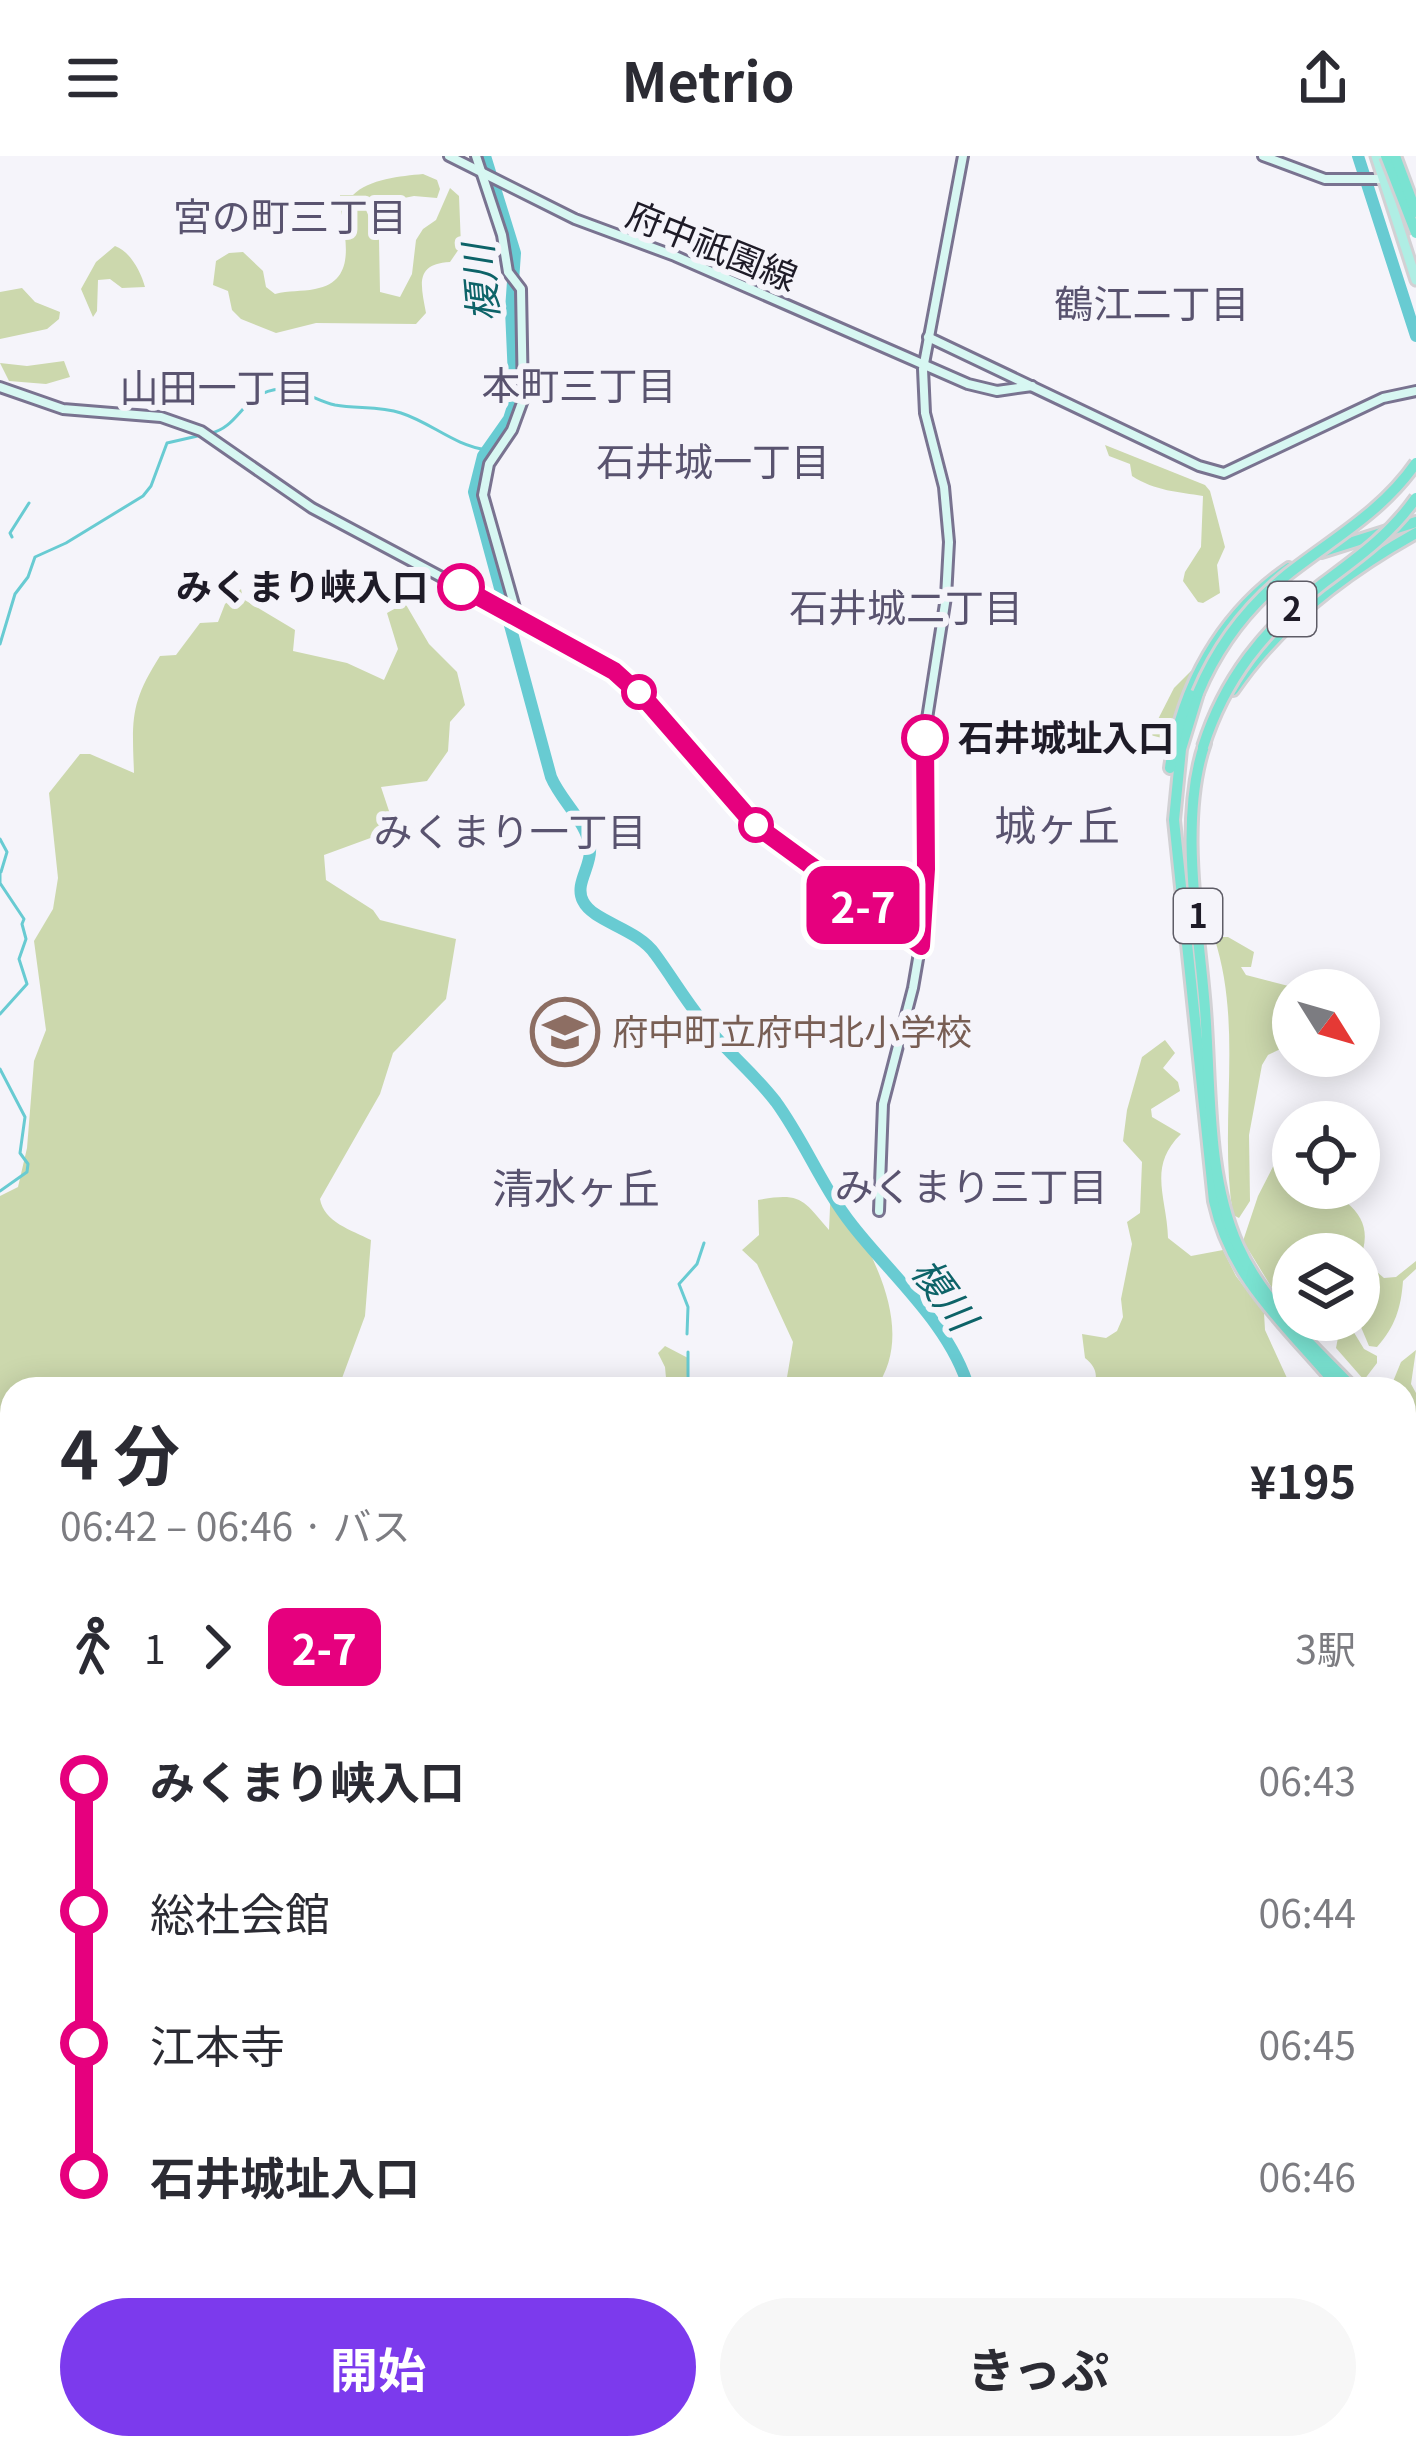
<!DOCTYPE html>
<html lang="ja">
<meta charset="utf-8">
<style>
:root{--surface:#fff;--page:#f7f7f7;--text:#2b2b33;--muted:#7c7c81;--accent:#7c3aed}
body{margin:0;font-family:Georgia,"Noto Sans JP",serif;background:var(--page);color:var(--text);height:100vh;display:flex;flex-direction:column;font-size:45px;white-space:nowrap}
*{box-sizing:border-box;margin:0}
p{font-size:39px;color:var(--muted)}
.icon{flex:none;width:66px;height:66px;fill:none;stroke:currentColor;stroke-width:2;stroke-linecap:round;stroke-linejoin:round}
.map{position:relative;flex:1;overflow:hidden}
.drawer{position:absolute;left:0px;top:1221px;width:1416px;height:1083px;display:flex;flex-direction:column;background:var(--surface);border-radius:36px 36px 0 0;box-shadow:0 6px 30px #0003}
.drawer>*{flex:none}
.badge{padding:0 24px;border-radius:18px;font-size:42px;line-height:78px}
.needle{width:78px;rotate:127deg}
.tools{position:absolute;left:1272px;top:813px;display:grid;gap:24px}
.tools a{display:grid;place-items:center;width:108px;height:108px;border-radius:50%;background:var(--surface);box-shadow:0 6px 30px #0003;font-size:60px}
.map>.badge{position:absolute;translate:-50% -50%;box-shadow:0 0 0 6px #fff}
.legs{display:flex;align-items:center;gap:18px;height:132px;padding:0 60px;font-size:39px}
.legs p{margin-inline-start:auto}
.head{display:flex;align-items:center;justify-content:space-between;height:204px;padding:0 60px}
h1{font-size:66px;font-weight:700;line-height:90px}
.cta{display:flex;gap:24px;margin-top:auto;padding:24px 60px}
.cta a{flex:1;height:138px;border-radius:72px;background:var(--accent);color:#fff;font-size:48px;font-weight:700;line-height:138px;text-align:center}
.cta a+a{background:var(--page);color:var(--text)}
ul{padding:0 60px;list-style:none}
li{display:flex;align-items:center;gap:42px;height:132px;font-size:45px}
li i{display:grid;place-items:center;width:18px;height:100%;margin:0 15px;background:currentColor}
li i::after{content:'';width:30px;height:30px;margin:-15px;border:9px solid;border-radius:50%;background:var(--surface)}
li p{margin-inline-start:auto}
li:first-child i{background:linear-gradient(#0000 50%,currentColor 0)}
li:last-child i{background:linear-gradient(currentColor 50%,#0000 0)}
header{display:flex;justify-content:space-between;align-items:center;height:156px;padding:0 60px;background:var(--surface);font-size:54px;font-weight:700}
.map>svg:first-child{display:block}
</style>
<header><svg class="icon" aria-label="menu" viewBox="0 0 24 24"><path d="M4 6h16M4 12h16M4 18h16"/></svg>Metrio<svg class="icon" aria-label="share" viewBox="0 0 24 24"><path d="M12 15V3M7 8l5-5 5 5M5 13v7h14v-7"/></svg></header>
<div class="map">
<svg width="1416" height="2303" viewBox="0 0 1416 2303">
<rect width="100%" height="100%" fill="#f5f4fa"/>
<g fill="#ccd8ad">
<path d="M423 18 437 24 440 33 437 42 414 40 369 49 366 54 379 84 380 136 400 141 412 118 416 84 423 73 436 64 450 32 459 40 461 90 450 106C414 108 421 129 426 157L416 168 316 167 276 177 241 163 232 154 228 135 213 129 216 105 229 97 243 96 263 115 266 131 275 138C289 134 301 136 315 133 364 124 340 70 340 39H353C369 23 401 20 423 18Z"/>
<path d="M115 90C130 95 141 116 145 131L122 132 110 123 98 124 97 155 93 161 81 133 96 106Z"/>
<path d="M22 132 35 146 60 156 59 163 47 173 0 183V136Z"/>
<path d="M64 205 70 221 46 228 9 225 0 207 27 210Z"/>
<path d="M1105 289 1205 329 1210 335 1225 391 1217 409 1220 437 1203 447 1198 446 1183 425 1185 416 1201 391 1203 340C1179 336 1155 335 1132 320L1130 308 1109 300Z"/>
<path d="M241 433 243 443 295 474 293 495 347 507 384 524 398 493 387 457 405 447 429 488 457 516 465 549 450 566 448 595 427 625 381 631 395 673 324 699 326 724 373 754 380 764 456 783 446 843 393 897 380 938 320 1043C324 1066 351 1074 371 1084L365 1160 338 1233H12V2292H1404V1307L1416 1322V2303H0V1040L18 1031 27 992 34 905 46 874 34 785 53 753 58 722 49 637 80 598H90L134 617C132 563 130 547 160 500L176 499 200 467 218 466 225 448Z"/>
<path d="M1191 515 1194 517 1170 584 1150 579 1174 532Z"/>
<path d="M1214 781H1228L1254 796 1251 811H1241L1246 819 1304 834H1293V887L1268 899 1262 909 1249 979 1250 1045 1239 1062 1233 1059C1218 966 1244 872 1214 781Z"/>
<path d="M1165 884 1175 897 1163 912 1178 926 1180 935 1151 953 1152 961 1181 978C1147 1011 1167 1041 1168 1082L1191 1100 1223 1094 1236 1120 1264 1157 1265 1174 1292 1233H1093C1098 1219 1097 1212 1085 1202L1082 1178 1106 1182 1117 1175 1123 1161 1121 1143 1132 1088 1127 1066 1140 1057 1142 1006 1123 985 1127 954 1142 901Z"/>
<path d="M1293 967C1293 984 1285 997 1288 1012L1293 1014V1032H1317L1316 1038 1333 1049 1346 1046C1367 1063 1369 1081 1359 1106V1098H1293V1147L1289 1141 1280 1145 1243 1085 1258 1040 1279 999 1277 988 1282 976Z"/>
<path d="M831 1029C865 1084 921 1171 875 1233H785L793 1186 757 1108 742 1094 759 1079 758 1044C802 1036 803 1044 829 1074Z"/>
<path d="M1416 1105V1113L1403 1125C1401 1152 1395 1171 1377 1191L1369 1190 1358 1164 1359 1107 1370 1110 1384 1122 1396 1121Z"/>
<path d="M1347 1165 1364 1193 1377 1200V1207L1364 1224 1336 1192 1341 1166Z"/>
<path d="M665 1190 688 1202 686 1233H667L665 1211 658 1197Z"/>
<path d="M1416 1194 1411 1228 1416 1237V1284L1404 1273V1233H1379L1392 1228 1401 1206Z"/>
</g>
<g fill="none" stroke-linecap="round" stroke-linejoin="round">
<g stroke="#68cbd2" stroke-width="3">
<path d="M211 277C240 271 243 235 281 233 301 232 316 245 335 249 357 253 379 250 401 257 432 267 453 289 487 294"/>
<path d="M12 381 10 377 29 347"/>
<path d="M0 488 15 438 28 421 35 401 66 387 143 340 151 330 167 287 202 279"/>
<path d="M0 683 7 696 1 716"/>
<path d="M0 718V727L24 763 22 768 26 783 19 803 27 828 0 858"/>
<path d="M0 913 25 961 20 997 28 1008 27 1016 0 1035"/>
<path d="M687 1178 688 1151 679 1128 697 1108 704 1087"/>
<path d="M688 1233V1196"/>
<path d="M980 2292 992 2303"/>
<path d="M735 2303 738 2292"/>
</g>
<g stroke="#68cbd2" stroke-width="12">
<path d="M485 0 515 97 511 154 515 244 509 263 483 300 474 336 551 621C561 645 587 666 590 692 592 710 574 728 583 745 593 766 637 772 655 798 675 825 691 854 714 879 735 903 757 921 776 946 805 986 822 1031 853 1070 893 1121 951 1170 969 1233"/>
<path d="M1358 0 1416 180"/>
</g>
<path stroke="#d5d3da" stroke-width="10" stroke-dasharray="10 5" stroke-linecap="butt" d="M1404 1330 1416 1348"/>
<g stroke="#797390" stroke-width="14">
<g id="secondary">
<path d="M449 0 575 63 675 100 968 228 997 235 1032 230"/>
<path d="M476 0 502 79 508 116 521 133 523 244 512 274 489 308 483 339 517 459"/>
<path d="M1263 0 1325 23H1383"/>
<path d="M928 181 1199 310 1224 317 1383 242 1416 235"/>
<path d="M0 231 63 253 161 261 201 275 312 352 603 507 646 544 754 668 921 790"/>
<path d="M879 1055 883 948 913 832 925 762 924 582 946 441 949 386 944 331 925 257 923 213 963 0"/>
</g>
</g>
<g stroke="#d2d1d4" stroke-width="15">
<path id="primary" d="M1376 0 1416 124"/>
</g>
<g stroke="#d2d1d4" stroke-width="16">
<g id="highway">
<path d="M1321 396 1416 366"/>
<path d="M1233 534C1278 468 1346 416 1416 377"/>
<path d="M1198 537 1181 593 1174 664 1214 1045C1232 1126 1290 1172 1340 1233"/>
<path d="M1205 587C1178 664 1199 773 1205 853 1211 931 1206 1018 1238 1090 1263 1146 1312 1189 1354 1233"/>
<path d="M1170 612C1181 532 1221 459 1289 412"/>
<path d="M1404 1283 1416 1294"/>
</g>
</g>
<use href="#secondary" stroke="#d7f7f2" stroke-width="8"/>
<use href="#primary" stroke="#afeee4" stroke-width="9"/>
<use href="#highway" stroke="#7ae3d2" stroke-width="10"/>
<g stroke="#d2d1d4" stroke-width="16" stroke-linecap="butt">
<g id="highway-bridge">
<path d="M1386 0 1416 77"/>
<path d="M1395 0 1416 56"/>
<path d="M1198 537C1218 489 1247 451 1288 418 1334 382 1382 356 1416 307"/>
<path d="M1203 591C1224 524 1264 473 1321 429 1357 402 1389 380 1416 342"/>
</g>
</g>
<use href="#highway-bridge" stroke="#7ae3d2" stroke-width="10"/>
</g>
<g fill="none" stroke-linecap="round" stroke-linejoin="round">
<g stroke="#fff" stroke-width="27">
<path id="line-1" d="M461 431 614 515 646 544 754 668 921 790 926 713 925 582"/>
</g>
<use href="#line-1" stroke="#e6007e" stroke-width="18"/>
</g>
<defs>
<g id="school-ring" transform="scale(3.45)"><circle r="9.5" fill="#f5f4fa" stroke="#8d6e63" stroke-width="1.5"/><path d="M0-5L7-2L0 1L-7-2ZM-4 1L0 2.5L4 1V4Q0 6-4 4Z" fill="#8d6e63"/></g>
</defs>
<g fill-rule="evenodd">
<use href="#school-ring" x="565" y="876"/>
</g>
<g fill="#fff" stroke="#e6007e" stroke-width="6">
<circle cx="461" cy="431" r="21"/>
<circle cx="639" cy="536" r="15"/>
<circle cx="925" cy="582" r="21"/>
<circle cx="756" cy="669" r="15"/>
</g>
<g text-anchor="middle" stroke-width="12" stroke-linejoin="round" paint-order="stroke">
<g fill="#f5f4fa" stroke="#5e5c66" stroke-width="3">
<rect x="1268" y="426" width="48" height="54" rx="9"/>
<rect x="1174" y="733" width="48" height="54" rx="9"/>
</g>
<g font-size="33" font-weight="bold" fill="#1e1b27">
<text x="1292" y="465">2</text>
<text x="1198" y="772">1</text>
</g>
<g font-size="36" fill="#1e1b27" stroke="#f5f4fa">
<text transform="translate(712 90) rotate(22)" y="13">府中祇園線</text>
</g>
<g font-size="36" font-weight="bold" fill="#1e1b27" stroke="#f5f4fa" text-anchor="end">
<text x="428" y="444">みくまり峡入口</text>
<text x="958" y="595" text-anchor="start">石井城址入口</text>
</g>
<g font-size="36" fill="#785e54" stroke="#f5f4fa" text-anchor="start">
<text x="612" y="889">府中町立府中北小学校</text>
</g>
<g font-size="39" fill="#59536f" stroke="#f5f4fa">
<text x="290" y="75">宮の町三丁目</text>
<text x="1152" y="162">鶴江二丁目</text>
<text x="579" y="244">本町三丁目</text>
<text x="217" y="246">山田一丁目</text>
<text x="713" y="320">石井城一丁目</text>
<text x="906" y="466">石井城二丁目</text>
<text x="510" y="690">みくまり一丁目</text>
<text x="971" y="1045">みくまり三丁目</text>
</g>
<g font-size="39" font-style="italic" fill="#0d6368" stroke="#f5f4fa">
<text transform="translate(481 127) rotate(-95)" y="14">榎川</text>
<text transform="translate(944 1138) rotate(54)" y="14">榎川</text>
</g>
<g font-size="42" fill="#59536f" stroke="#f5f4fa">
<text x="1057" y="685">城ヶ丘</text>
<text x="576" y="1048">清水ヶ丘</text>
</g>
</g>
</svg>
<div class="tools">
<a><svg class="needle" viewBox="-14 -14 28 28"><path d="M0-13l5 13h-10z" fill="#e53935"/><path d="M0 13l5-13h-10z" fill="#7c7c81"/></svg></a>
<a><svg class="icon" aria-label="locate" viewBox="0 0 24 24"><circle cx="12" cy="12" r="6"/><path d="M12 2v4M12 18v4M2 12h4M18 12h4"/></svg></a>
<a><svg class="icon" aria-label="layers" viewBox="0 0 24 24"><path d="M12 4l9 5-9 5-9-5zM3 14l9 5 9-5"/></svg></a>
</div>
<b class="badge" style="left:863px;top:749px;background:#e6007e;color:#fff">2-7</b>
<section class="drawer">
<div class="head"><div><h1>4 分</h1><p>06:42 – 06:46 · バス</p></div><b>¥195</b></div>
<div class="legs"><svg class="icon" aria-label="walk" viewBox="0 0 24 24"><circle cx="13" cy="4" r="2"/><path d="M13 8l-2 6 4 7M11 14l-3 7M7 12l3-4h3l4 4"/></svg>1<svg class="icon" aria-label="forward" viewBox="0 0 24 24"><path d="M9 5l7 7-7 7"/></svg><b class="badge" style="background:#e6007e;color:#fff">2-7</b><p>3駅</p></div>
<ul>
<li><i style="color:#e6007e"></i><b>みくまり峡入口</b><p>06:43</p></li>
<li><i style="color:#e6007e"></i><span>総社会館</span><p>06:44</p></li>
<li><i style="color:#e6007e"></i><span>江本寺</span><p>06:45</p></li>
<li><i style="color:#e6007e"></i><b>石井城址入口</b><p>06:46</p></li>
</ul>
<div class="cta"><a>開始</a><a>きっぷ</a></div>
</section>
</div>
